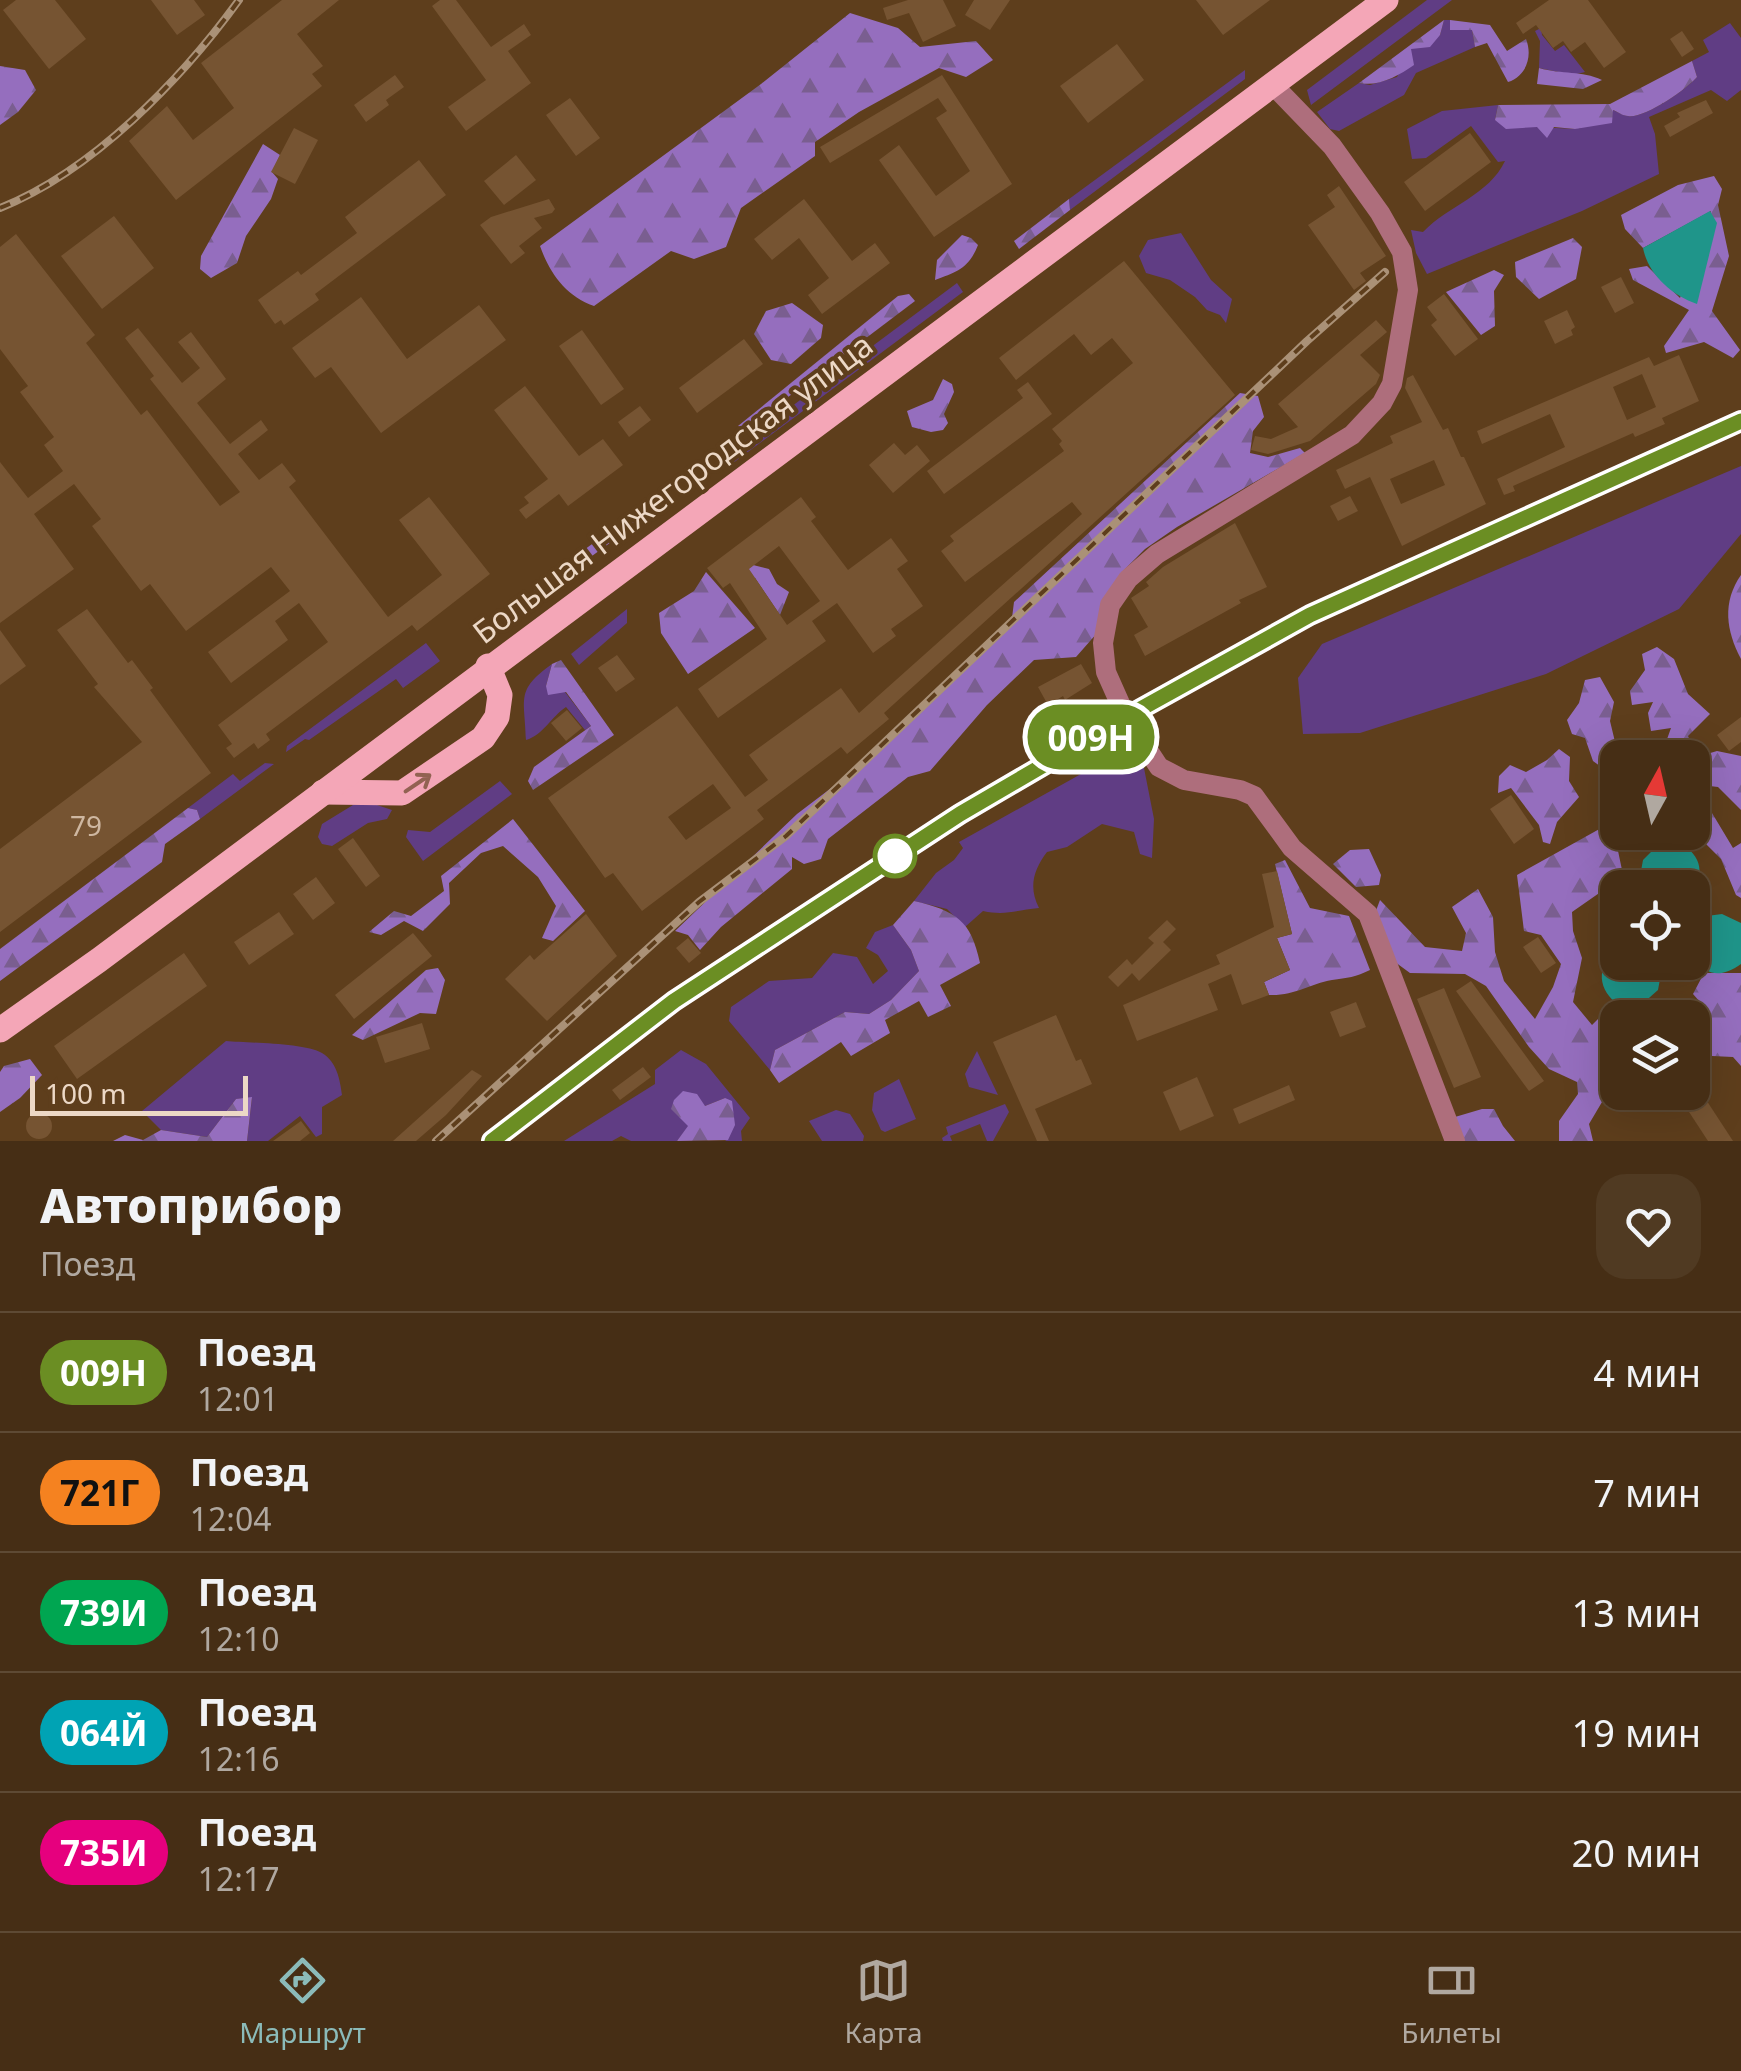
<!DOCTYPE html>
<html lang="ru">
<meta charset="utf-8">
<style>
:root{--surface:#462e15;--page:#503a22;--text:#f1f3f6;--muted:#b0a8a0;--line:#5e4a34;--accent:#8bbbb9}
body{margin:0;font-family:"Noto Sans",sans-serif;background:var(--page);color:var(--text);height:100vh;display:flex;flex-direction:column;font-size:38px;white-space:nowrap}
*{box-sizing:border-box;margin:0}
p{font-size:32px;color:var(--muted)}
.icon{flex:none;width:55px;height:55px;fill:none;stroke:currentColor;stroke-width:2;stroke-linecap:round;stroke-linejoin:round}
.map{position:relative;height:1141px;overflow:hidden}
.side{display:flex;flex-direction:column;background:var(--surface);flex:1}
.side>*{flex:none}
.badge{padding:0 20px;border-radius:32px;font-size:35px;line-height:65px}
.needle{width:65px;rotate:8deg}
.tools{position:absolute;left:1600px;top:740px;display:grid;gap:20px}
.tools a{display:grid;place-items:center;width:110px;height:110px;border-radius:20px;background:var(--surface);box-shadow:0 10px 40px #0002,0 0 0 2px var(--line);font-size:50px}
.scale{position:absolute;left:30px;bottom:25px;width:218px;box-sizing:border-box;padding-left:10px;border:5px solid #ecd8c6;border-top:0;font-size:28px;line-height:35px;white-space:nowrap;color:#ecd8c6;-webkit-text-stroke:8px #5e3e1c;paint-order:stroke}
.map>.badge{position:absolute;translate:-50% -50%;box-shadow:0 0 0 5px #fff}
.round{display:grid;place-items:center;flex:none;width:105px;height:105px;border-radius:30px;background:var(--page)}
.headline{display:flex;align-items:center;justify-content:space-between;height:170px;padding:0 40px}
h1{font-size:48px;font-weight:800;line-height:75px}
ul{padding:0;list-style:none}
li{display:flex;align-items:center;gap:30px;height:120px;padding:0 40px;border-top:2px solid var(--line)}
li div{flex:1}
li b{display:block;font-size:38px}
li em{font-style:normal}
li .badge{min-width:110px;font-weight:700;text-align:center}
.dock{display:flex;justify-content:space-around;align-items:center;height:140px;border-top:2px solid var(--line);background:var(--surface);font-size:28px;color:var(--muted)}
.dock a{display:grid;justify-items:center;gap:5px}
.dock .selected{color:var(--accent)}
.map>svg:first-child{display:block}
</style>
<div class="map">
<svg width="1741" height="1141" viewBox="0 0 1741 1141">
<defs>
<pattern id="forest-firs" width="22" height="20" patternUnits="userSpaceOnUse" patternTransform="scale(2.5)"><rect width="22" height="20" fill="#956ebe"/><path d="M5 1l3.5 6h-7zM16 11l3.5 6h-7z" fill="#7a5e90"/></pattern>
</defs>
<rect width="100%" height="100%" fill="#5e3e1c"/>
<g fill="#603d84">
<path d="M1427 0H1452L1311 105 1307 90Z"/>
<path d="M1444 20H1450V30H1472L1475 47 1416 73 1404 95 1339 131 1330 129 1317 112 1359 83 1370 85 1397 77 1410 49 1440 35Z"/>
<path d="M1730 23 1741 38V90L1727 101 1711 90 1649 117 1655 134 1659 174 1582 211 1427 274 1416 253 1411 230 1423 232C1449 205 1489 195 1505 161L1498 162 1471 126 1426 158 1412 159 1407 129 1442 111 1498 105 1495 120 1537 127 1575 129 1613 110C1618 112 1622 115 1628 116 1644 119 1687 89 1697 77L1692 61 1709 52 1703 40Z"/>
<path d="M1541 28 1542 35 1555 51 1564 45 1585 72 1573 75 1539 68 1540 41 1535 31Z"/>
<path d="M1245 70V79L1070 210 1069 199Z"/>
<path d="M1181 233 1211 280 1232 299 1226 323 1220 315 1207 310 1195 297 1170 280 1146 273 1139 256 1148 240Z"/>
<path d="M957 283 963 292 729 466 717 462Z"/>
<path d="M1741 466V534L1679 609 1546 674 1360 733 1303 734 1298 678 1322 644Z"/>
<path d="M627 609V623L579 665 571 654Z"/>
<path d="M426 643 440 661 403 688 396 679 309 740 305 739 286 752 287 746Z"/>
<path d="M552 664 546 686 565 692 591 726 585 730 566 707C551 717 543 735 526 740 525 697 515 691 552 664Z"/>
<path d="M265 763 274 764 200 819 197 810 188 808 233 774 240 781Z"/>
<path d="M1125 763 1144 768 1154 819 1152 858 1140 854 1134 832 1102 824 1067 847 1047 852C1034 869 1028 887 1039 908 1016 910 1006 916 983 911L965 927 947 909 914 901 936 873 954 860 963 848 959 842 1081 774Z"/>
<path d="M500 781 512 794 423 861 406 837 408 830 430 832Z"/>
<path d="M371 803 392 810 387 819 368 823 332 846 322 844 318 837 322 824 353 805Z"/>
<path d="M893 925 911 950 919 971 891 1000 869 1014 845 1012 775 1050 770 1070 729 1021 731 1007 769 981 812 978 833 953 857 957 873 984 888 971 878 955 866 948 875 932Z"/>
<path d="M226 1041C248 1043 305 1043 322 1053 337 1062 340 1080 342 1095L322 1107V1134L316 1137 300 1116 268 1141H247L252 1098 236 1099 207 1137 161 1130 142 1111Z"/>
<path d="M681 1050 706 1064 750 1118 741 1131 742 1141H725L728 1139 725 1098 705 1106 677 1141H631L621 1136 612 1141H564L655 1084V1070Z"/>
<path d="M977 1051 998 1095 969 1087 965 1074Z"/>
<path d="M899 1079 916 1119 885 1132 881 1130 872 1110 874 1093Z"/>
<path d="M1005 1104 1009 1112 993 1141H987L980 1124 950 1136 952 1141H943L942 1138 948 1134 946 1127Z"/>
<path d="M836 1110 850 1114 864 1136 863 1141H822L809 1121Z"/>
</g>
<g fill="url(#forest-firs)">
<path d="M850 13 898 28 920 47 976 41 993 60 966 77 939 68 859 112 815 142V156L741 208 726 247 694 259 671 251 594 306C566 296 550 274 540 246L761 84Z"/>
<path d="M1444 20 1440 35 1430 47 1411 49 1414 65C1398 76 1379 87 1359 83Z"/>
<path d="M1450 20 1490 25 1507 51 1526 39C1533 57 1526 76 1508 82L1487 43 1475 47 1472 30H1450Z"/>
<path d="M1692 61 1697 77C1687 89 1644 119 1628 116 1623 116 1618 112 1613 110L1612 123 1575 129 1554 127 1547 138 1537 127 1506 129 1495 120 1498 105 1610 104Z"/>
<path d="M0 66 25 70 36 90 18 112 0 125Z"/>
<path d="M1539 68C1563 75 1581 70 1602 80L1583 89 1537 84Z"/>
<path d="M263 144 280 155 272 172 278 179 271 199 246 236 237 263 211 278 200 269 201 256Z"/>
<path d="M1714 176 1722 189 1718 205 1729 256 1712 311 1740 350 1733 358 1704 342 1666 353 1664 346 1689 310 1633 280 1629 269 1647 266 1680 298 1711 211 1643 248 1625 229 1621 215 1678 185Z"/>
<path d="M1069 199 1070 210 1019 249 1014 241Z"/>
<path d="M962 235 971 238 978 245C969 268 957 272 935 280L937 260Z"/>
<path d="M1573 238 1582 247 1576 279 1539 299 1516 277 1515 262Z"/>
<path d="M1494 270 1504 275 1494 291 1495 326 1481 335 1446 292Z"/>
<path d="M909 294 915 301 747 428 738 426 898 296Z"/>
<path d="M792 303 823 325 821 338 791 364 771 360 754 334 766 311Z"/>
<path d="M943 379 952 384 954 392 944 414 948 423 943 430 931 432 912 427 907 411 933 400Z"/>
<path d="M1240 393 1258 396 1264 417 1253 431 1250 453 1268 457 1300 448 1305 453 1177 527 1145 549 1120 574 1098 632 1076 657 1034 660 987 705 930 771 908 777 828 839 821 859 804 864 792 857V869L721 927 700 950 688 935 675 931 797 814 872 757 1011 626 1014 602Z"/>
<path d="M628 518 635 520 633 526 540 594 534 590 537 584Z"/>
<path d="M753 565 769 569 777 584 789 592 780 615 755 578H737Z"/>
<path d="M706 572 755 628 688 674 661 633 659 613 694 591Z"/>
<path d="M1741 575V659C1726 631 1722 602 1741 575Z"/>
<path d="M1657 647 1674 659 1688 694 1710 714 1688 736 1697 757 1717 751 1741 756V810L1718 787 1693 784 1692 758 1676 757 1666 742 1671 728 1651 731 1648 713 1653 702 1632 705 1630 691 1645 670 1642 654Z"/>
<path d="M561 660 614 735 533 790 528 781 534 767 591 726 566 692 548 695 546 686 552 664Z"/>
<path d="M1600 677 1614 702 1610 721 1616 746 1604 769 1593 761 1585 738 1572 734 1567 720 1579 703 1585 680Z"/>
<path d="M1559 749 1570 757 1569 781 1579 797 1557 822 1550 844 1543 842 1539 825 1511 788 1498 793 1499 776 1510 765 1526 772 1547 760Z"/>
<path d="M188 808 197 810 200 819 165 844 162 862 0 981V949Z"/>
<path d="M1712 813 1733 848 1741 843V898L1736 895 1721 859 1706 844 1693 824Z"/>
<path d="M513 819 585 911 553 941 542 938 556 906 538 877 503 846 481 853 449 883 450 904 423 931 404 921 381 935 369 932 394 911 411 916 444 891 441 876Z"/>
<path d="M1612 822 1622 870 1605 889 1572 912 1573 931 1582 958 1573 1002 1592 1025 1607 1010 1640 1016 1618 1018 1617 1090 1602 1102 1589 1124 1593 1141H1559V1121L1578 1094 1577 1082 1549 1069 1529 1047 1486 986 1465 974 1410 973 1395 962 1374 916 1380 900 1425 947 1462 951 1466 933 1452 907 1478 889 1493 917 1495 952 1504 981 1535 1019 1553 987 1561 964 1541 935 1524 931 1517 875Z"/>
<path d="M1369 849 1381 875 1379 885 1356 887 1333 864 1350 850Z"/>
<path d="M1285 860 1310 908 1349 916 1370 970C1356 977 1347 978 1332 980 1309 984 1295 996 1269 995L1264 982 1290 970 1277 938 1292 934 1275 864Z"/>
<path d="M914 901C956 911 971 920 980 963L940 985 951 1006 928 1017 919 1001 885 1020 890 1033 851 1056 841 1042 779 1083 770 1070 775 1050 845 1012 869 1014 891 1000 919 971 911 950 893 925Z"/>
<path d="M438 968 445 980 436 1014 420 1013 363 1040 352 1035 426 970Z"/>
<path d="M1704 973H1741V1066L1733 1057 1712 1056 1707 1010 1693 994Z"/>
<path d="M30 1059 42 1075 20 1098 0 1112V1072L4 1066Z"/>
<path d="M683 1091 697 1094 705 1106 725 1098 732 1101 735 1125 728 1140 677 1141 688 1126 671 1109 674 1100Z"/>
<path d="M252 1097 247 1141H113L125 1135 143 1140 161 1130 207 1137 236 1099Z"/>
<path d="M1482 1109H1494L1503 1126 1515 1141H1464L1455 1117Z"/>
</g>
<g fill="#1f958a">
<path d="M1710 211 1717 223 1697 304C1671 295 1648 274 1643 248Z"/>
<path d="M1671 841C1696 847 1708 868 1693 891L1692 888 1646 887 1641 871 1643 860 1660 843Z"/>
<path d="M1722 914 1741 923V964C1709 987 1692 964 1692 932L1707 916Z"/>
<path d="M1617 951 1618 962 1656 963 1660 979 1658 990 1641 1005H1619C1598 991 1595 966 1617 951Z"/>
</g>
<g fill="#765432" fill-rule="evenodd">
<path d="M16 0H55L86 39 49 69 3 10Z"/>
<path d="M151 0H194L205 15 177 35Z"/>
<path d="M282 0H339L297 34 323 66 312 74 322 86 176 200 129 141 167 106 193 140 234 108 201 63Z"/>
<path d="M440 0H456L491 47 524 24 531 35 508 51 531 83 466 131 448 107 486 80 432 6Z"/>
<path d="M908 0H943L956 26 923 42 909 13 887 20 883 8Z"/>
<path d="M974 0H1010L990 30 965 15Z"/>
<path d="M1196 0H1270L1223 35Z"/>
<path d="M1549 0H1588L1626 52 1604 68 1585 42 1571 52 1563 41 1553 48 1536 25 1523 34 1516 23Z"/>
<path d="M1682 31 1694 49 1682 57 1670 39Z"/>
<path d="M1117 44 1144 80 1088 123 1060 86Z"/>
<path d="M395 75 404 87 386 100 389 105 366 122 354 105Z"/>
<path d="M942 75 1012 184 934 237 879 160 899 145 936 196 970 171 936 118 947 111 938 98 830 163 820 147Z"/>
<path d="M570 98 600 138 576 156 546 115Z"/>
<path d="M1706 100 1713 113 1670 137 1664 126 1680 117 1677 113Z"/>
<path d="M294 128 318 140 295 184 271 172Z"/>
<path d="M1470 133 1491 162 1425 211 1404 182Z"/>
<path d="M516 155 536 180 504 205 484 181Z"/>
<path d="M419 160 446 195 315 294 319 300 284 325 281 320 275 324 258 300 298 271 301 275 357 233 345 217Z"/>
<path d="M1339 186 1386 256 1360 273 1366 281 1354 290 1308 225 1335 207 1327 195Z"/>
<path d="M549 199 555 209 552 213 534 218 542 228 519 246 525 253 511 264 480 225 491 217Z"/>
<path d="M804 199 852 261 875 243 890 263 822 314 808 295 829 278 799 238 772 260 754 239Z"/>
<path d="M114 216 154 268 102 309 61 256Z"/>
<path d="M16 234 95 335 86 343 141 415 147 410 220 506 240 492 150 379 154 376 125 338 138 328 182 383 200 368 178 342 191 332 226 379 197 403 230 444 261 420 268 430 238 454 259 480 282 463 296 481 289 487 388 617 442 575 399 520 429 497 490 574 417 631 412 625 266 734 270 740 258 749 254 743 234 758 226 748 232 744 218 725 328 642 299 603 275 621 288 640 231 683 208 652 290 591 271 567 186 631 150 584 141 591 92 526 101 519 74 484 34 514 74 569 0 623V462L28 498 63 471 44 445 54 437 20 392 28 386 0 349V247Z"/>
<path d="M1124 261 1235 395 884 713 889 719 847 754 841 747 757 810 764 819 642 911 613 873 605 878 548 798 677 706 745 797 768 780 749 755 841 688 859 713 1082 514 1072 502 965 582 941 551 954 541 950 536 1064 451 1059 444 1062 441 1052 429 1133 363 1112 338 1091 355 1074 334 1016 380 999 358ZM713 784 731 808 686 840 668 817Z"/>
<path d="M1621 277 1634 303 1615 313 1601 287Z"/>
<path d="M1444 294 1478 339 1455 356 1431 325 1437 320 1427 307Z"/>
<path d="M361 297 407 359 479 305 506 340 381 433 331 367 315 378 292 348Z"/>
<path d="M1567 310 1575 327 1571 330 1573 335 1555 344 1544 321Z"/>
<path d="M1376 320 1387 332 1360 355 1380 375 1376 384 1310 441 1268 454 1251 450 1255 436 1271 439 1298 427 1278 404Z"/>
<path d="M582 330 624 389 601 405 559 346Z"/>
<path d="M744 339 763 364 697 413 679 388Z"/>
<path d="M1679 355 1699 401 1662 418 1665 424 1635 437 1633 433 1513 486 1515 491 1504 495 1497 479 1565 447 1550 414 1482 444 1477 431 1649 357 1654 366ZM1642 374 1656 407 1627 420 1613 387Z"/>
<path d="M1413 375 1443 430 1448 428 1461 457H1464L1486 504 1402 546 1370 477 1345 489 1336 470 1393 443 1390 436 1422 422 1405 388 1407 378ZM1434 460 1445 485 1401 504 1390 479Z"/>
<path d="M1028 382 1052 414 944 494 927 471 1023 398 1017 390Z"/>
<path d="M525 386 579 456 603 439 623 465 568 506 559 494 526 519 519 510 529 503 524 497 548 479 494 410Z"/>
<path d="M640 406 651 420 629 437 618 422Z"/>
<path d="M894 443 905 455 917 445 930 461 893 493 869 465Z"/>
<path d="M1350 496 1358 511 1338 521 1330 506Z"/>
<path d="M801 497 816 517 811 521 848 570 891 538 908 561 897 569 923 606 891 629 896 636 873 653 837 603 812 621 826 641 718 718 698 689 767 639 730 583 723 588 707 568ZM779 546 820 601 787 625 749 569Z"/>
<path d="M1235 523 1267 587 1239 600 1241 603 1145 656 1134 635 1148 627 1131 598 1149 586 1146 582 1163 567Z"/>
<path d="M87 609 128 663 132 660 153 688 150 690 211 773 0 932V849L142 742 94 687 98 684 57 630Z"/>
<path d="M0 630 26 666 0 685Z"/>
<path d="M617 655 635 679 616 692 598 668Z"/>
<path d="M1081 664 1092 683 1065 700 1063 696 1048 705 1038 687Z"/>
<path d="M567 710 582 728 566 741 551 723Z"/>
<path d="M1741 717V742L1729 751 1717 735Z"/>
<path d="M1511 795 1534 829 1514 844 1490 809Z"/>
<path d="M353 838 380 876 366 887 338 849Z"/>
<path d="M1277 871 1292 934 1277 938 1290 970 1264 982 1269 995 1242 1005 1231 974 1208 984 1218 1010 1137 1041 1123 1005 1220 964 1216 955 1274 927 1262 874Z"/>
<path d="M316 877 335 903 313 920 293 894Z"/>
<path d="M279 912 294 934 249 965 234 942Z"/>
<path d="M586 914 617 956 547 1021 505 979 530 955 534 960Z"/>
<path d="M1167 920 1176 929 1163 942 1171 950 1139 981 1132 973 1118 987 1108 977 1127 959 1132 965 1154 943 1148 938Z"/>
<path d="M413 933 432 956 354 1019 335 995Z"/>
<path d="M1538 937 1556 963 1541 973 1523 947Z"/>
<path d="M688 938 701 953 689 963 676 948Z"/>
<path d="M184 953 207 986 77 1079 54 1046Z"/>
<path d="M1471 981 1544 1081 1529 1091 1456 991Z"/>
<path d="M1444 988 1481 1077 1454 1088 1417 999Z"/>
<path d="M1356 1002 1366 1027 1340 1037 1330 1012Z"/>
<path d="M1056 1015 1076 1061 1081 1059 1092 1084 1035 1109 1049 1141H1037L993 1042Z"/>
<path d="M422 1023 430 1049 385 1063 376 1037Z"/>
<path d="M643 1067 651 1077 620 1100 612 1090Z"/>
<path d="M472 1070 482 1076 446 1115 416 1141H393Z"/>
<path d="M1197 1077 1214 1116 1180 1131 1163 1092Z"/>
<path d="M1289 1085 1295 1100 1239 1124 1233 1109Z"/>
<path d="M1676 1092H1701L1733 1141H1708Z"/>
<circle cx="39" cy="1126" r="13"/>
<path d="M301 1121 310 1133 300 1141H273Z"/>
</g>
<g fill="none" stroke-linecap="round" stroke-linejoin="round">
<path stroke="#ae6e7c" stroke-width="20" d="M1272 84 1332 146 1380 213 1402 252 1408 290 1392 384 1382 403 1352 435 1157 554 1128 579 1110 605 1103 643 1106 672 1126 717 1159 767 1184 780 1240 790 1254 796 1292 848 1368 914 1455 1141"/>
<g stroke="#f4a6b7" stroke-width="25">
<path d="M323 792 402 793 483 738 497 717 500 695 488 666"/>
<path d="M0 1030 99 960 1386 0"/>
</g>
<g stroke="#aa9177" stroke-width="8">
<g id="rail">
<path d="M0 208C93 171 181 80 239 0"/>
<path d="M436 1141 699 902 786 836 1307 341 1385 272"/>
<path d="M492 1141 675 1001 960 813 1126 717 1310 615 1741 421"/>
</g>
</g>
<use href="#rail" stroke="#5e3e1c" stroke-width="4" stroke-dasharray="11" stroke-linecap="butt"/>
</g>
<defs><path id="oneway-shaft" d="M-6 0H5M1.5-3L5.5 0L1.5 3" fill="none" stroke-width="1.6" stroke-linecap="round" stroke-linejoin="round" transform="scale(2.5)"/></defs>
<use stroke="#926252" href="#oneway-shaft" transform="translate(418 783) rotate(-34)"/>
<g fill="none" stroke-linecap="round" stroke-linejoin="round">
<g stroke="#fff" stroke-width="22">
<path id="line" d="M492 1141 674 1001 960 814 1126 717 1310 615 1741 421"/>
</g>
<use href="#line" stroke="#6b8e23" stroke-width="15"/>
</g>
<circle fill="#fff" stroke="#6b8e23" stroke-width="5" cx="895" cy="856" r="20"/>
<g text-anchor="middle" stroke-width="8" stroke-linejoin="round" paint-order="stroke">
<g font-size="28" fill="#ceb7a1">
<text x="86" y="836">79</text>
</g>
<g font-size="32" fill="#ecd8c6" stroke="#5e3e1c">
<text transform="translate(673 489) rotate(-37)" y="11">Большая Нижегородская улица</text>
</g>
</g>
</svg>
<div class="tools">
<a><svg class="needle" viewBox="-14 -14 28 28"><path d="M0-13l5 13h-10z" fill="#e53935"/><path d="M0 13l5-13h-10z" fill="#b0a8a0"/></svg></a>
<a><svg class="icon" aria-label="locate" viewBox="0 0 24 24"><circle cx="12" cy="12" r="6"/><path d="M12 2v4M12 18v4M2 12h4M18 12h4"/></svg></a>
<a><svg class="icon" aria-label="layers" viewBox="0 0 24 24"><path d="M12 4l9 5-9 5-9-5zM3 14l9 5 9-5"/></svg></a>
</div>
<div class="scale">100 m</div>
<b class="badge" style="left:1091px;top:737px;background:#6b8e23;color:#fff">009Н</b>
</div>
<section class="side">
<div class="headline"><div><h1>Автоприбор</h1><p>Поезд</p></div><a class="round"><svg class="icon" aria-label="heart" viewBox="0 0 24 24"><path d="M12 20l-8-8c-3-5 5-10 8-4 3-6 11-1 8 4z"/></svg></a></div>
<ul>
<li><span class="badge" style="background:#6b8e23;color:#fff">009Н</span><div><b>Поезд</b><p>12:01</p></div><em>4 мин</em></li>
<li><span class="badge" style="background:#f58220;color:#111">721Г</span><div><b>Поезд</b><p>12:04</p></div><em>7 мин</em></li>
<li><span class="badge" style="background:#00a651;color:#fff">739И</span><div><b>Поезд</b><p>12:10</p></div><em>13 мин</em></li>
<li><span class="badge" style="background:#00a3b4;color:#fff">064Й</span><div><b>Поезд</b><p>12:16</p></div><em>19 мин</em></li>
<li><span class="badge" style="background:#e6007e;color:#fff">735И</span><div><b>Поезд</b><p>12:17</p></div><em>20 мин</em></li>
</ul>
</section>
<nav class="dock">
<a class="selected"><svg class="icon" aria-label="directions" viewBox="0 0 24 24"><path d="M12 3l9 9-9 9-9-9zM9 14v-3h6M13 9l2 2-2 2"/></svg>Маршрут</a>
<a><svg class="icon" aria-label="map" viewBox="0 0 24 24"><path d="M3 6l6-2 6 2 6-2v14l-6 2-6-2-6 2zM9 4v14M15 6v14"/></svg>Карта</a>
<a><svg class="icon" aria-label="tickets" viewBox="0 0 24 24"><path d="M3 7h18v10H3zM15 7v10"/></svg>Билеты</a>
</nav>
